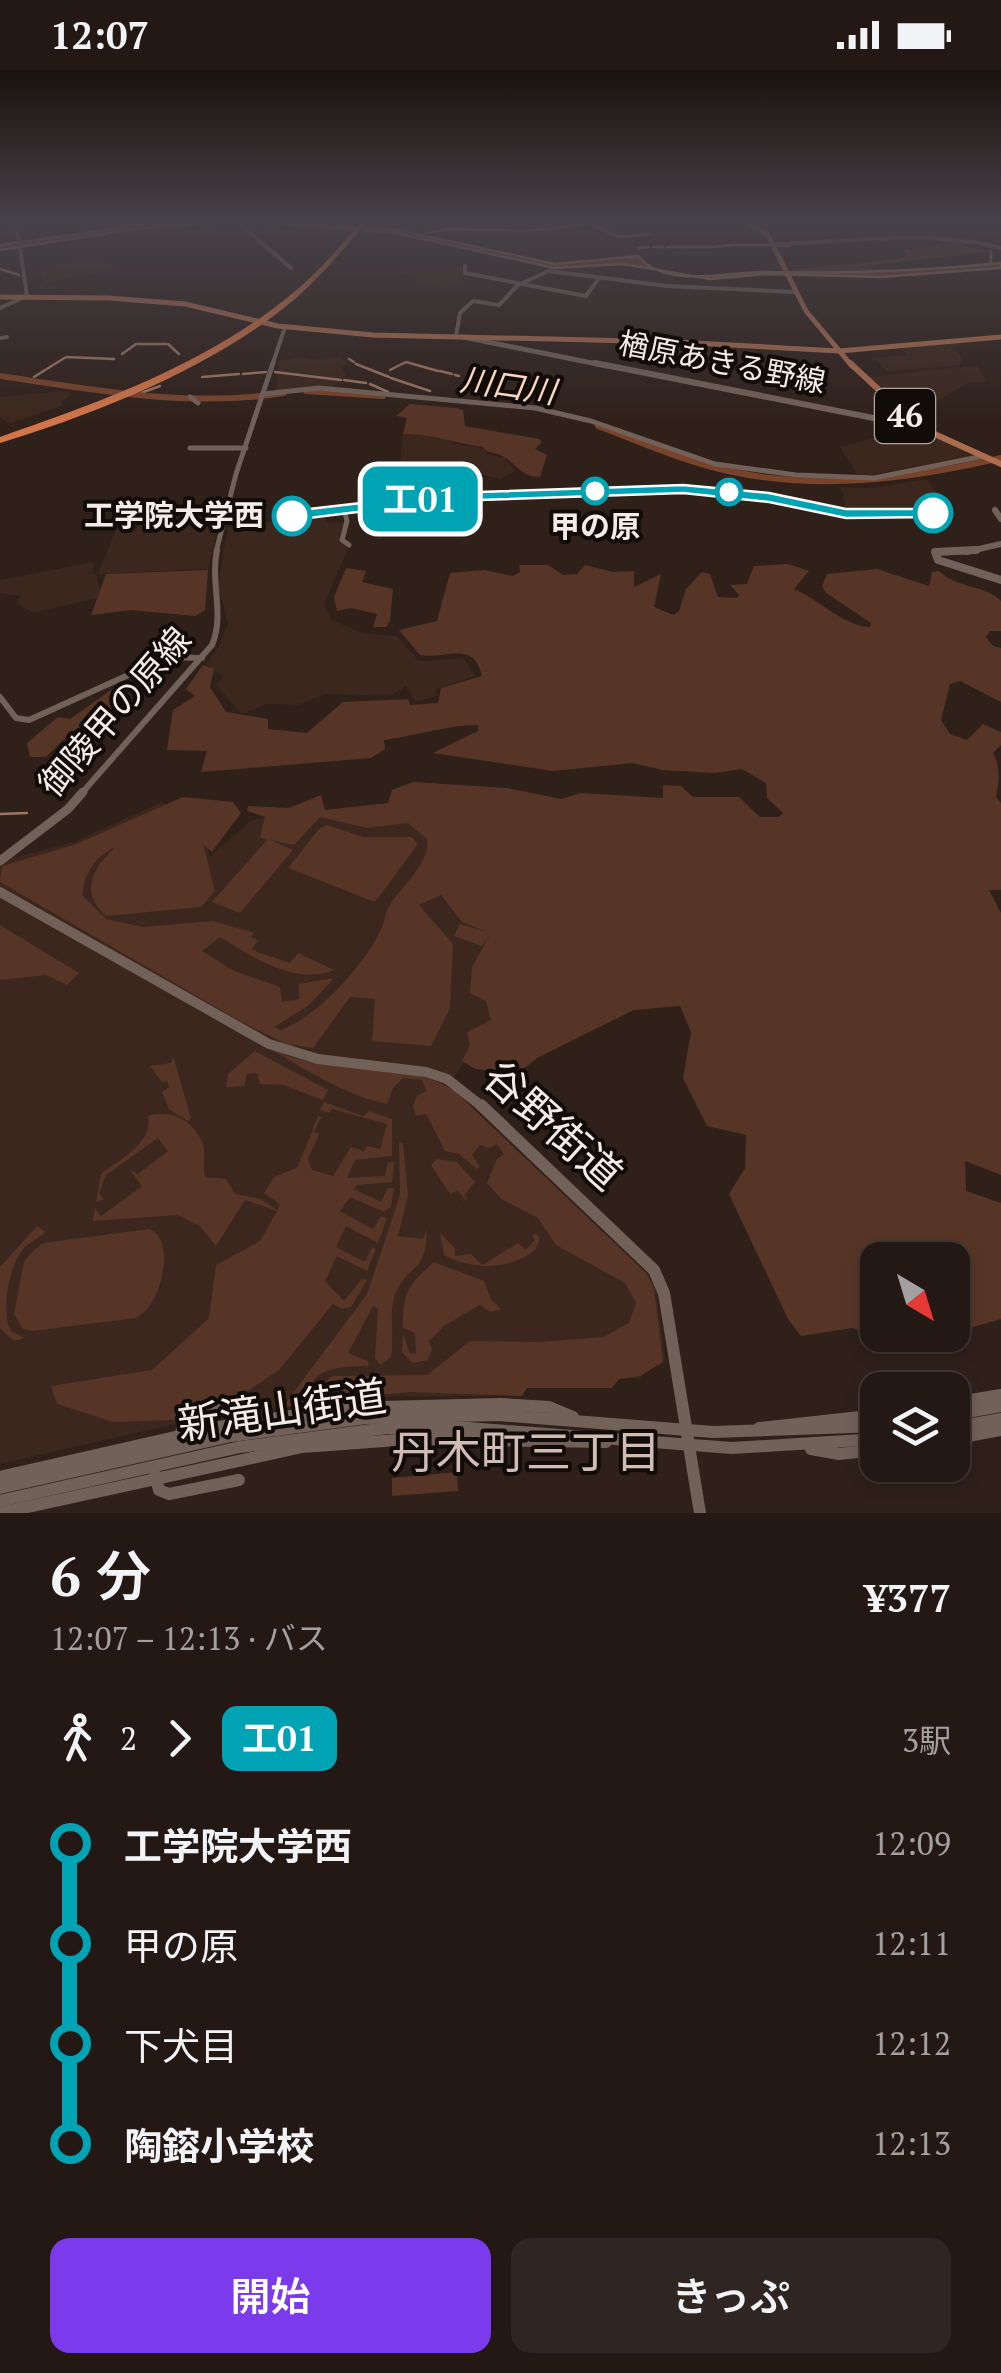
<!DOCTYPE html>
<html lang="ja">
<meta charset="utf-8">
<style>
:root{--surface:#231814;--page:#2f2522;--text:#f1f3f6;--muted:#a3a0a0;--line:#403734;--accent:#7c3aed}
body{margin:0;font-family:"PT Serif","Noto Sans JP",serif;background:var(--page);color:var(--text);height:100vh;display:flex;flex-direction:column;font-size:38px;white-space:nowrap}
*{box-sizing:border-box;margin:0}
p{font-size:32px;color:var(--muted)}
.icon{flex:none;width:55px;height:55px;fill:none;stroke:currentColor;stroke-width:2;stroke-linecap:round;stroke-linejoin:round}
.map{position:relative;height:1443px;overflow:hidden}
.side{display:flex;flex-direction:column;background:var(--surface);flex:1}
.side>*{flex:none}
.badge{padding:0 20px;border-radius:15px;font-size:35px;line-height:65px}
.needle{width:65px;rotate:142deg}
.controls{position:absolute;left:860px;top:1172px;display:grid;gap:20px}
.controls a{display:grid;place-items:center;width:110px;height:110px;border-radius:20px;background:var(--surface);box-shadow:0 5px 15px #0003,0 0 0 2px var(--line);font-size:50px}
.map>.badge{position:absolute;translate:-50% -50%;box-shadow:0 0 0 5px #fff}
.legs{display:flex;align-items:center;gap:15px;height:110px;padding:0 50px;font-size:32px}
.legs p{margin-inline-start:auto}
.headline{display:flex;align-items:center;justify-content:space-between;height:170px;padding:0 50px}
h1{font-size:55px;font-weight:600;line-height:75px}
.button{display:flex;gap:20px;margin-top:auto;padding:20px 50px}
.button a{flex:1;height:115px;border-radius:20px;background:var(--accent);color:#fff;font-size:40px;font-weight:600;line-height:115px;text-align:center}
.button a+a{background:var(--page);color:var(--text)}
ul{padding:0 50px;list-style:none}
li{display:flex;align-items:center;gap:35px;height:100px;font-size:38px}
li i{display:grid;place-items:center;width:15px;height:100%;margin:0 12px;background:currentColor}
li i::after{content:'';width:25px;height:25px;margin:-12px;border:8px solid;border-radius:50%;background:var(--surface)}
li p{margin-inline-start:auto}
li:first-child i{background:linear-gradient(#0000 50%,currentColor 0)}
li:last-child i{background:linear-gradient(currentColor 50%,#0000 0)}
.status{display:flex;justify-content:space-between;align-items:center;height:70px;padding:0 50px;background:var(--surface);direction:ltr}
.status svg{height:28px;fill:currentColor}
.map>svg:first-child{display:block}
</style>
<div class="status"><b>12:07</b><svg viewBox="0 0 49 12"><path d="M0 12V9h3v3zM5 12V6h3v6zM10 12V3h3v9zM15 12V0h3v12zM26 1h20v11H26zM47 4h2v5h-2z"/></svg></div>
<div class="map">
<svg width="1001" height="1443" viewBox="0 0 1001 1443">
<rect width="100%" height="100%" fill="#2f201a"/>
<g fill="#3b271d">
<path d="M101 187 115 200 44 213 39 197Z"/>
<path d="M445 195 463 197 461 204 467 205 446 219 398 202 441 199Z"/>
<path d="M960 272 961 276 953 277 962 287 961 295 887 301 874 288 907 285 902 279 906 276Z"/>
<path d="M301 287 311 290 340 287 351 294 341 297 346 304 332 319 276 321 278 291Z"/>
<path d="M977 296 987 312 968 313 939 330 902 338 867 307Z"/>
<path d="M60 321 73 323 61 332 63 335 10 354 0 348V327Z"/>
<path d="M926 362 977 385 859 407 840 377 877 367Z"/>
<path d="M403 364 438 365 457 374 487 379V384L505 388 515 401 501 409 478 404H399Z"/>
<path d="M926 409 952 441 847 443 841 417 874 418Z"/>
<path d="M326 444 325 452 345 453 339 467 348 480 326 529 325 538 332 550 362 563 397 566 419 591 464 588 475 606 436 619 437 626 415 632 406 616 390 626 325 624 298 635 267 634 242 644 215 614 224 607 206 594 219 576 228 553 218 515 228 457Z"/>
<path d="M139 452 218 456 208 499 98 504 116 460 136 459Z"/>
<path d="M94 492 93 504 97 506 100 521 97 528 33 543 16 532 21 526 0 523V510Z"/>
<path d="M162 732 202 759 210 787 250 751 295 739 409 751 500 826 491 950 449 1016 647 1203 656 1217 665 1290 656 1292 640 1308 518 1312 512 1325 506 1326 346 1327 171 1355 0 1394V795L12 788 74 772Z"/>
</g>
<g fill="#573526">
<path d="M935 168 972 172 961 176 991 181 857 197 902 201 893 202 802 203 792 200 898 189 907 186 902 180 923 179 944 172Z"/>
<path d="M410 334 456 338 463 340 465 356 539 369 542 372 535 379 547 385 540 407C520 406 519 396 504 387 495 381 489 385 483 377 452 373 436 364 403 364L407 348 396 346Z"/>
<path d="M788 494 809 501 794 519C819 529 843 556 870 557L871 553 826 523 822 516 827 504 877 499 929 516 932 502 939 501C958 519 984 514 1001 531V561H990L986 567 993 576 1001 578V632L960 611 950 614 941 650 950 664 967 670 983 654 1001 662V675L993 683C1001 700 999 710 996 727L1001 733V820H989L1001 843V1105L965 1091 966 1121 1001 1133V1249L953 1263 952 1190H878V1265H901L891 1272 852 1258 801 1266 788 1249 729 1124 745 1098 746 1065 707 1056 683 1008 691 962 680 936 634 940 537 988 518 1003 475 999 462 991 470 975 467 962 491 950 486 931 470 923 472 897 490 865 482 876 454 866 460 854 487 862 462 852 441 825 419 835 453 874 450 938 431 976 372 971 375 929 350 927 313 978 286 974 240 951 0 812 2 796 74 775 183 727 233 732 241 743 212 782 203 774 215 821 201 837 106 846C78 820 94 798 115 777 94 788 85 802 82 825L106 849 143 857 213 851 254 863 251 867 258 870 252 879 257 882 290 893 298 883 334 900C295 916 253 887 220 867L202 881 234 901 280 917 282 932 299 929V914L334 908 308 936 274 957 281 960C317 947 366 894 382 857 385 849 385 842 390 835 401 817 431 792 427 769L408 753 367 758 320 747 294 775 271 770 293 780 240 843 212 832 267 770 260 767 265 747 247 741 248 736 289 738 321 725 325 740 388 733 392 720 413 712 507 718 561 729 581 723 663 728V715L681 716 693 727H739L760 747H779L783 743 767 728 766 713 742 699 715 703 663 700 632 693 553 701 433 683 478 661V655C447 655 415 666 384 670L385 679 371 688 201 702 207 681 167 680 173 640 195 626 186 619 203 595 214 599 210 617 226 642 268 649V659L307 663 343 632 408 629 410 635 438 633 441 618 482 606C474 569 446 590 420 585L399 560 437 551 450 503 484 500 513 506 520 502 519 495H548L563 505 577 504 585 495 613 502 634 501V517L661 504 654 537 673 545 679 541 686 519 702 502 710 504 718 527 737 528 739 525 730 515 747 514 754 496Z"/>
<path d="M346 498 366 501 362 512 393 519 390 551 386 557H373L377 544 351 538 337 541 334 527Z"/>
<path d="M208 500 205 540 195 546 131 540 91 545 106 504Z"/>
<path d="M114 618 127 622 116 636 70 663 46 687H30L27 673 58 647 70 649Z"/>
<path d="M327 755 363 767H411L418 774 375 832 288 798 319 759Z"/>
<path d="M0 855 79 903 67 915 46 905 0 910Z"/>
<path d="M269 978C327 1008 402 986 456 1022L646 1203 654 1218 663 1292 640 1306 619 1309 612 1318H527L522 1326 411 1322 312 1331 318 1317 333 1306 427 1305 470 1271 539 1272 603 1267 629 1253 636 1233 625 1213 556 1175 538 1148 501 1129 487 1113 497 1089 504 1084 497 1074 489 1078 480 1075 472 1085 480 1097 477 1099 459 1084 445 1081 426 1044 416 1046 413 1036 416 1027 426 1021 422 1010 403 1008 393 1018 387 1034C345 1025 306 1000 269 978Z"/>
<path d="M255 981 328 1020 323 1030 283 1015 260 1014 257 1003 247 1004 244 1016 226 1017 228 1004Z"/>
<path d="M173 986 191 1048 188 1051 169 1039 162 1022 169 1017 167 1011 162 1012 150 996 171 993Z"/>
<path d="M324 1032 363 1046 369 1041 392 1049V1086L355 1090 347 1108 385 1106 388 1092H394L392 1112 357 1115 354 1119 381 1132 388 1118H394L391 1137 384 1142 350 1127 340 1141 373 1159 381 1146 387 1148 378 1173 346 1156 336 1177 365 1192 372 1177 376 1179 367 1201 337 1186 325 1211 344 1231 362 1209 367 1210 351 1237 342 1239 333 1234 279 1300 236 1329 190 1338 175 1350 113 1352 57 1334 51 1316 152 1300 209 1248 216 1195 260 1171 277 1141 245 1130 216 1176 200 1156 178 1145 93 1151 95 1138 101 1146 142 1116 130 1100 138 1104 168 1081 158 1068 106 1105 99 1123 104 1130 110 1128 96 1132 101 1104C120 1089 153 1074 148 1046 172 1038 194 1051 203 1074 206 1083 202 1096 205 1107L226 1109 235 1124 261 1129 277 1140 280 1134 264 1123 274 1107 298 1097 318 1046 324 1048 320 1049 314 1062 319 1064 308 1089 312 1100 333 1106 351 1077 364 1081 367 1076 380 1079 387 1054 332 1039 329 1043 320 1040Z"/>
<path d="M399 1072 403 1073 408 1126 398 1166 423 1169 427 1159C426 1205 411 1191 396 1222 388 1240 395 1267 391 1287L380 1295 375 1288 378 1239 373 1236 348 1283 368 1291 369 1296C336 1297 311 1296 303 1334L282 1338 367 1224 400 1125Z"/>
<path d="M437 1089 457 1092 475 1112 464 1125 467 1128 462 1133 465 1128 457 1121 450 1124 431 1095Z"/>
<path d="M37 1156 46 1162C38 1169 27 1173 21 1182 8 1200 1 1243 11 1261L25 1268 14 1271 0 1258V1197Z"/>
<path d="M149 1159C177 1169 162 1235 136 1248L32 1261 23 1259 14 1244 24 1192 32 1182 43 1173Z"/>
<path d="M440 1163 455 1178V1186L471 1184 482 1195 518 1173 526 1180 535 1170 532 1166 535 1163 540 1168 536 1179C511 1201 471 1200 444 1185Z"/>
<path d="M434 1192 484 1211 491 1229 501 1239 490 1242 480 1235 444 1256 429 1271 432 1279 428 1290 413 1293 402 1282 403 1264 410 1283 416 1284 415 1263 403 1258C403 1222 407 1216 434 1192Z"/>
<path d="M457 1402 458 1421 392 1426V1408Z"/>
</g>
<path fill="#78432a" stroke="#9d7562" stroke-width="2.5" d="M238 150 398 160 555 194 638 186C668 221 732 200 771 202 850 204 922 201 1001 193V198L880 207 767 204 710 209 623 194 554 198 396 163 238 151 136 159 0 180V175L120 158 132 152 137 155Z"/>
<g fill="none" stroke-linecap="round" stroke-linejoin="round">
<g stroke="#9d7562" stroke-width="2.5">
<path d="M423 164 451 159 527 161 588 154 620 167 652 164"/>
<path d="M736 175H769"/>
<path d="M776 176H790"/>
<path d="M653 177H663"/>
<path d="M667 177H682"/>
<path d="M684 177H712"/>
<path d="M714 177 733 175"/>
<path d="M638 178 649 177"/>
<path d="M991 181V194"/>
<path d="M0 199 19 205"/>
<path d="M138 274H166"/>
<path d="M168 274 179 284"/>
<path d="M122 284 136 274"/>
<path d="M349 289 354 292"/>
<path d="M356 294 389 307"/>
<path d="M390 300 406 292 438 301"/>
<path d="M440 301 452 304"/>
<path d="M275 302 341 310"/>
<path d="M243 304 266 302"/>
<path d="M455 305 459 306"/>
<path d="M34 307 66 287 114 289"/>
<path d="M202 307 239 304"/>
<path d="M391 308 430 321"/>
<path d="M344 310 366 313"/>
<path d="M370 314 388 322"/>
<path d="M141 323 160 316"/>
<path d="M0 744 27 743"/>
</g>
<g stroke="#78432a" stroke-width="6">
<path d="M0 306C95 320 188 338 284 323"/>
<path d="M306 321 383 326"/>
<path d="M598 356C641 372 683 391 728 401 820 421 911 409 1001 388"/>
</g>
<g stroke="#726159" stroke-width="4">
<path d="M248 161 291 198"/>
<path d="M773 174C849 173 927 158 1001 178"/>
<path d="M465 196V203L586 226 599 208"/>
<path d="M0 238 27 226 16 150"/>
<path d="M456 266 460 243 473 231 499 235 518 215 549 201 667 216 795 222"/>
<path d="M0 268 7 267"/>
<path d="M272 296 285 257"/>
</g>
<g stroke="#726159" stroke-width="5">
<path d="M263 324 319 318 535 338 591 351 715 394 796 405 874 408 984 386"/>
<path d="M190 327 198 333"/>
<path d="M190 378H246"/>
<path d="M344 439 347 451 342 470 349 475"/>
<path d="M216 482 236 404 273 293"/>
</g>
<g stroke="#726159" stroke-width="6">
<path d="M0 627 16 648 29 650 168 587 202 588"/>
<path d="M81 724 212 575C225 544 210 513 217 480"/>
</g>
<path stroke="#726159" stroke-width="9" d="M0 791 68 739 83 722"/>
<path stroke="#726159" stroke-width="5" d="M463 267 607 296"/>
<g stroke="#726159" stroke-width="6">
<path d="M595 293 919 357"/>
<path d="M995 440 1001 449"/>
<path d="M935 482H944"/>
<path d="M966 482 1001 474"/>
</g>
<path stroke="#726159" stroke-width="8" d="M976 480 935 482 938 490 1001 510"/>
<path stroke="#726159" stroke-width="10" d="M0 822 269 974 318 989 426 1002 447 1009 484 1038"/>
<g stroke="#726159" stroke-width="12">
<path d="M481 1035 654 1200 664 1223 700 1443"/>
<path d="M952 1333 1001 1325"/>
<path d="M952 1345 1001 1336"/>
<path d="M759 1358 878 1345"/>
<path d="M952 1358 1001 1349"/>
<path d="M181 1365 183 1351C207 1337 239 1330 265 1341"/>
<path d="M952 1369 1001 1360"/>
<path d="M811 1379 839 1384 878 1380"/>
<path d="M155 1405 159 1420 169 1424 239 1410"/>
<path d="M0 1407 219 1357 342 1338 501 1334 549 1337 573 1347"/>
<path d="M0 1418 231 1366 366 1348 498 1345 713 1362 878 1356"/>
<path d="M0 1431 240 1377 387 1358H468L732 1378 878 1369"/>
<path d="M0 1443 302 1377 411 1369 606 1372"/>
</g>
<g stroke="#ac6d4f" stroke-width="5">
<path d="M743 150 768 165 806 241 852 296"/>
<path d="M0 227 109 228 185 234 278 256 373 265 676 272 839 281 1001 267"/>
</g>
<path stroke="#ac6d4f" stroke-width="6" d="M850 293 919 357 1001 394"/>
<path fill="#d27549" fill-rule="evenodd" d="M362 150H368C345 178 322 205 295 229 214 297 100 342 0 373V367C101 332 204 295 288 227 316 205 339 178 362 150Z"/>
</g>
<linearGradient id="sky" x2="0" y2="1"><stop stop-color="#1a120e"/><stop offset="0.43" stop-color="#474249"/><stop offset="1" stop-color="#474249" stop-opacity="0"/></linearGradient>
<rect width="1001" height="352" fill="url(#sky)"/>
<path fill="#00a3b4" stroke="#fff" stroke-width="2.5" d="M683 415 769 423 846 439H933L940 443 933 447 846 448 769 432 683 423 448 431 292 450 284 446 292 441 448 423Z"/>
<g fill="#fff" stroke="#00a3b4" stroke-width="5">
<circle cx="595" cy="421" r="12"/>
<circle cx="729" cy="422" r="12"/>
<circle cx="933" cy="443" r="18"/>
<circle cx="292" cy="446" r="18"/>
</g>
<g text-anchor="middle" stroke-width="8" stroke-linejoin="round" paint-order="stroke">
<g font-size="30" fill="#f4eae6" stroke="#120c09">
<text transform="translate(722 293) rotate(11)" y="10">楢原あきる野線</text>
</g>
<g font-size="30" font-weight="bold" fill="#f4eae6" stroke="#120c09" text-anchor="end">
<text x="264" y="456">工学院大学西</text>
<text x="595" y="467" text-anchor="middle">甲の原</text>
</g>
<g font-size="32" font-style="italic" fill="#f7d4c4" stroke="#120c09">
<text transform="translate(508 316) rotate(8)" y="11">川口川</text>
</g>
<rect fill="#120c09" stroke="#b0a7a4" stroke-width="2.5" x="875" y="319" width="60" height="54" rx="8"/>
<g font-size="32" font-weight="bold" fill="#f4eae6">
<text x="905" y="357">46</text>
</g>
<g font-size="35" fill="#f4eae6" stroke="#120c09">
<text transform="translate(115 642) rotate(-49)" y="12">御陵甲の原線</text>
</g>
<g font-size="42" fill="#f4eae6" stroke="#120c09">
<text transform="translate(553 1055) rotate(42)" y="15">谷野街道</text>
<text transform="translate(282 1340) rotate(-8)" y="15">新滝山街道</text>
</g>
<g font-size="45" fill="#d0bcb4" stroke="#120c09">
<text x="526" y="1398">丹木町三丁目</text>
</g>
</g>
</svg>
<div class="controls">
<a><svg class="needle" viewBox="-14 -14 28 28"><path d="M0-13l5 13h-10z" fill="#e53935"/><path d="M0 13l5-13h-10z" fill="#a3a0a0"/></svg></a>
<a><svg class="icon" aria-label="layers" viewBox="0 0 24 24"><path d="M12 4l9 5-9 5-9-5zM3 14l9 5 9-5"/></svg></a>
</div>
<b class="badge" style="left:420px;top:429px;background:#00a3b4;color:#fff">工01</b>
</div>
<section class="side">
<div class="headline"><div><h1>6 分</h1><p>12:07 – 12:13 · バス</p></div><b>¥377</b></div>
<div class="legs"><svg class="icon" aria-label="walk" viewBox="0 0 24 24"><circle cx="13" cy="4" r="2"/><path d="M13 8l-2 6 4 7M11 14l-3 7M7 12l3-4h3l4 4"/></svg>2<svg class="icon" aria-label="forward" viewBox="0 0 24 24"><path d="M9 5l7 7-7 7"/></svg><b class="badge" style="background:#00a3b4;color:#fff">工01</b><p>3駅</p></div>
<ul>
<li><i style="color:#00a3b4"></i><b>工学院大学西</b><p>12:09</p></li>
<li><i style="color:#00a3b4"></i><span>甲の原</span><p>12:11</p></li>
<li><i style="color:#00a3b4"></i><span>下犬目</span><p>12:12</p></li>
<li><i style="color:#00a3b4"></i><b>陶鎔小学校</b><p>12:13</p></li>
</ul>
<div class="button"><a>開始</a><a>きっぷ</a></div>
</section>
